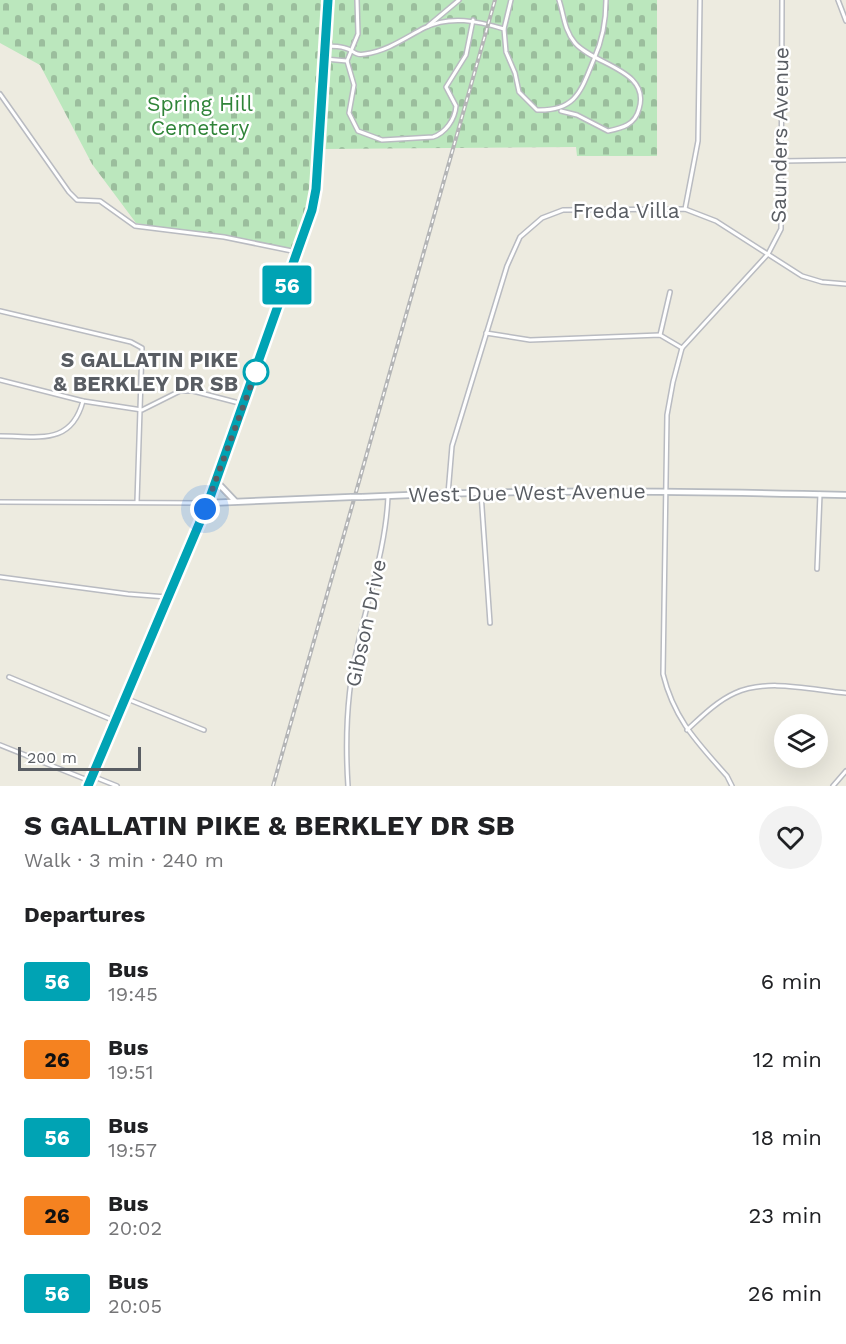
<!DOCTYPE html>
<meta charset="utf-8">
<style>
:root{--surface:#fff;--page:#f2f2f2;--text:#202124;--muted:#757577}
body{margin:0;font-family:"Work Sans",sans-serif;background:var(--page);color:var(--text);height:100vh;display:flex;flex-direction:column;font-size:22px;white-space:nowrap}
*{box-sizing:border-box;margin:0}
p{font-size:20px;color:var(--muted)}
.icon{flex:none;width:33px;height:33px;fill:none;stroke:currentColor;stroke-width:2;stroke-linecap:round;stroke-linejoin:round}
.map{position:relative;height:786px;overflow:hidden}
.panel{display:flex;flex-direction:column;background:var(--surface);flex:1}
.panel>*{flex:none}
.badge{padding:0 12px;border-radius:4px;font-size:21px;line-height:39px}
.buttons{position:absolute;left:774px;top:714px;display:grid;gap:12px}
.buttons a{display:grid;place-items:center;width:54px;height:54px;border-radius:50%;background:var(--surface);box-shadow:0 6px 24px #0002;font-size:30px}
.scale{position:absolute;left:18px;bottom:15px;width:123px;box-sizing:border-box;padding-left:6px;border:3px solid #595d63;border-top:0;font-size:16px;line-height:21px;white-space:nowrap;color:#595d63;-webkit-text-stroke:4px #fff;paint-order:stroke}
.you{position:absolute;width:30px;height:30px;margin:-15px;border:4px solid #fff;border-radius:50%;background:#1a73e8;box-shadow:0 0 0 9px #1a73e833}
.map>.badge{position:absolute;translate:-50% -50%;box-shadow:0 0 0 3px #fff}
h2{padding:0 24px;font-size:22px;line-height:54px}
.round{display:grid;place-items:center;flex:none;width:63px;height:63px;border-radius:32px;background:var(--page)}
.summary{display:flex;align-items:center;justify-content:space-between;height:102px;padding:0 24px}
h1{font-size:28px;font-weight:700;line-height:45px}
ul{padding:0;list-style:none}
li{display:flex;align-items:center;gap:18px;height:78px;padding:0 24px}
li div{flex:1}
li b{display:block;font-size:22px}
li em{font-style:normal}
li .badge{min-width:66px;font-weight:700;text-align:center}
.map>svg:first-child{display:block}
</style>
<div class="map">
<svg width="846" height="786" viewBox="0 0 846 786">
<defs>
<pattern id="cemetery-stones" width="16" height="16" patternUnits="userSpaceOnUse" patternTransform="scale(1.5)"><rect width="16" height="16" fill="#bbe7bd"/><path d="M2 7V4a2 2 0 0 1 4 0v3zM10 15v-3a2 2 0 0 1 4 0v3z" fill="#9bbe9d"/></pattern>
</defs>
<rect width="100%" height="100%" fill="#edebe0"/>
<g fill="url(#cemetery-stones)">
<path d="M0 0H322L312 188 295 250 136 223 92 164 40 65 0 43Z"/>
<path d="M333 0H657V156H577L576 147 324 149Z"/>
</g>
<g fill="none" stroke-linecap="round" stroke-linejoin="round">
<g stroke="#b9bbc1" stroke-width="6">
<g id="minor">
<path d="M357 0 358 34 347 61 354 85 349 113 358 131 382 140 433 137C445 133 455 120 456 106L446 87 466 55 473 20"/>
<path d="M559 0C564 15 564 30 575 43 594 65 651 70 639 109 635 125 622 128 608 131L577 115 561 111"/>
<path d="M838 0 846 21"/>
<path d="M428 26 459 0"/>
<path d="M504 29 511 0"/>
<path d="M326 46C332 46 339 46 345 48 354 50 354 56 365 54 387 51 405 38 424 28 450 15 478 21 504 29L506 52 515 73 519 92 537 110C577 111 581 90 594 59 603 39 606 22 606 0"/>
<path d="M325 59 347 61"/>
<path d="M0 94 69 192 77 200 100 201 135 226 224 237 297 252"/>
<path d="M782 161 846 160"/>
<path d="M685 209 698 141 700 0"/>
<path d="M0 311 131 342 142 348 137 502"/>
<path d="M486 333 530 340 660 335 682 348"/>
<path d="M660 335 670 292"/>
<path d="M0 380 83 401 142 410 180 391H193L243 404"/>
<path d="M0 436C38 436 71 446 83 401"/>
<path d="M481 493 490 623"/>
<path d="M448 494 452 446 507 266 520 237 542 218 563 210 685 209 716 221 802 276 822 282 846 284"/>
<path d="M0 502 208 503"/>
<path d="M817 569 820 494"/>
<path d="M0 577 128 594 167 597"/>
<path d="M9 677 115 721"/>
<path d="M125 698 204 730"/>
<path d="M687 730C701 717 717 701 735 693 768 678 812 690 846 693"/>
<path d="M0 745 90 781"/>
<path d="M92 776 117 786"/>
<path d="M348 786C345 740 347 689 358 644 369 594 386 547 388 496"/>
<path d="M732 786 727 776C697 742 674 719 663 674L667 415 673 382 682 348 768 254 781 229 782 0"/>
<path d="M833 786 846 771"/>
</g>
</g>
<g stroke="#b6bac0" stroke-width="8">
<g id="secondary">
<path d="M216 481 235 501"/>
<path d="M362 497C523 489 685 491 846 495"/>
<path d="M208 503 351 497"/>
</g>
</g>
<g stroke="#f9d34e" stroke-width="8">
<path id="primary" d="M88 786 208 503 312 210 316 189 329 0"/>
</g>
<use href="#minor" stroke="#fff" stroke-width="3"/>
<use href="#secondary" stroke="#fff" stroke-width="4.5"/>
<use href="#primary" stroke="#fff5a4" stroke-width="5"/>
<g stroke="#b4b5b6" stroke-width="4">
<path id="rail" d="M273 786 495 0"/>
</g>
<use href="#rail" stroke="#fff" stroke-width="1.5" stroke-dasharray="4.5" stroke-linecap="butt"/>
<g stroke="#b6bac0" stroke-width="8" stroke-linecap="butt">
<path id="secondary-bridge" d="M351 497H362"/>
</g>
<use href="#secondary-bridge" stroke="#fff" stroke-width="4.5"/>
</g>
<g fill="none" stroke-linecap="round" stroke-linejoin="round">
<g stroke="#fff" stroke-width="14">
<path id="line" d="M88 786 208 503 312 210 316 189 328 0"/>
</g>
<use href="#line" stroke="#00a3b4" stroke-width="9"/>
<path stroke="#595d63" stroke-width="6" stroke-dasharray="0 10.8" d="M205 509 256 372"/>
</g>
<circle fill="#fff" stroke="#00a3b4" stroke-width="3" cx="256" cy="372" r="12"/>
<g text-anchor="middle" stroke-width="5" stroke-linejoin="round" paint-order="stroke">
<g font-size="21" fill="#2f8438" stroke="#fff">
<text x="200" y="111">Spring Hill<tspan x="200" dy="24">Cemetery</tspan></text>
</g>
<g font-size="21" fill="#595d63" stroke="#fff">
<text transform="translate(780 135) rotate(-89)" y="7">Saunders Avenue</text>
<text x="626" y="218">Freda Villa</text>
<text transform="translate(527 493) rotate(-1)" y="7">West Due West Avenue</text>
<text transform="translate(366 623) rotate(-78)" y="7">Gibson Drive</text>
</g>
<g font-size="21" font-weight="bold" fill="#595d63" stroke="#fff" text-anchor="end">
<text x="238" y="367">S GALLATIN PIKE<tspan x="238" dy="24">&amp; BERKLEY DR SB</tspan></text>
</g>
</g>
</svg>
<div class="buttons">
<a><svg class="icon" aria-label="layers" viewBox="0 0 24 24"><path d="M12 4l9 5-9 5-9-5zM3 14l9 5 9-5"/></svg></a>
</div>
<div class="scale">200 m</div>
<div class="you" style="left:205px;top:509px"></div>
<b class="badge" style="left:287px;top:285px;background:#00a3b4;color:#fff">56</b>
</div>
<section class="panel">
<div class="summary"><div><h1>S GALLATIN PIKE &amp; BERKLEY DR SB</h1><p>Walk · 3 min · 240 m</p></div><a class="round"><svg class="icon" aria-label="heart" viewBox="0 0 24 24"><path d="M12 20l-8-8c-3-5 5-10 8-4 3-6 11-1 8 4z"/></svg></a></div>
<h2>Departures</h2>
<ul>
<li><span class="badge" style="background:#00a3b4;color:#fff">56</span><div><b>Bus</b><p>19:45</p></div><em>6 min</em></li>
<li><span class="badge" style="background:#f58220;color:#111">26</span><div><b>Bus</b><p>19:51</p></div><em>12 min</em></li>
<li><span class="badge" style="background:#00a3b4;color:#fff">56</span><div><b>Bus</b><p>19:57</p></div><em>18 min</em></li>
<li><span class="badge" style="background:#f58220;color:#111">26</span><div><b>Bus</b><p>20:02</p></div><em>23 min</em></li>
<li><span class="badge" style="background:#00a3b4;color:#fff">56</span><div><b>Bus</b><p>20:05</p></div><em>26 min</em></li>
</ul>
</section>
